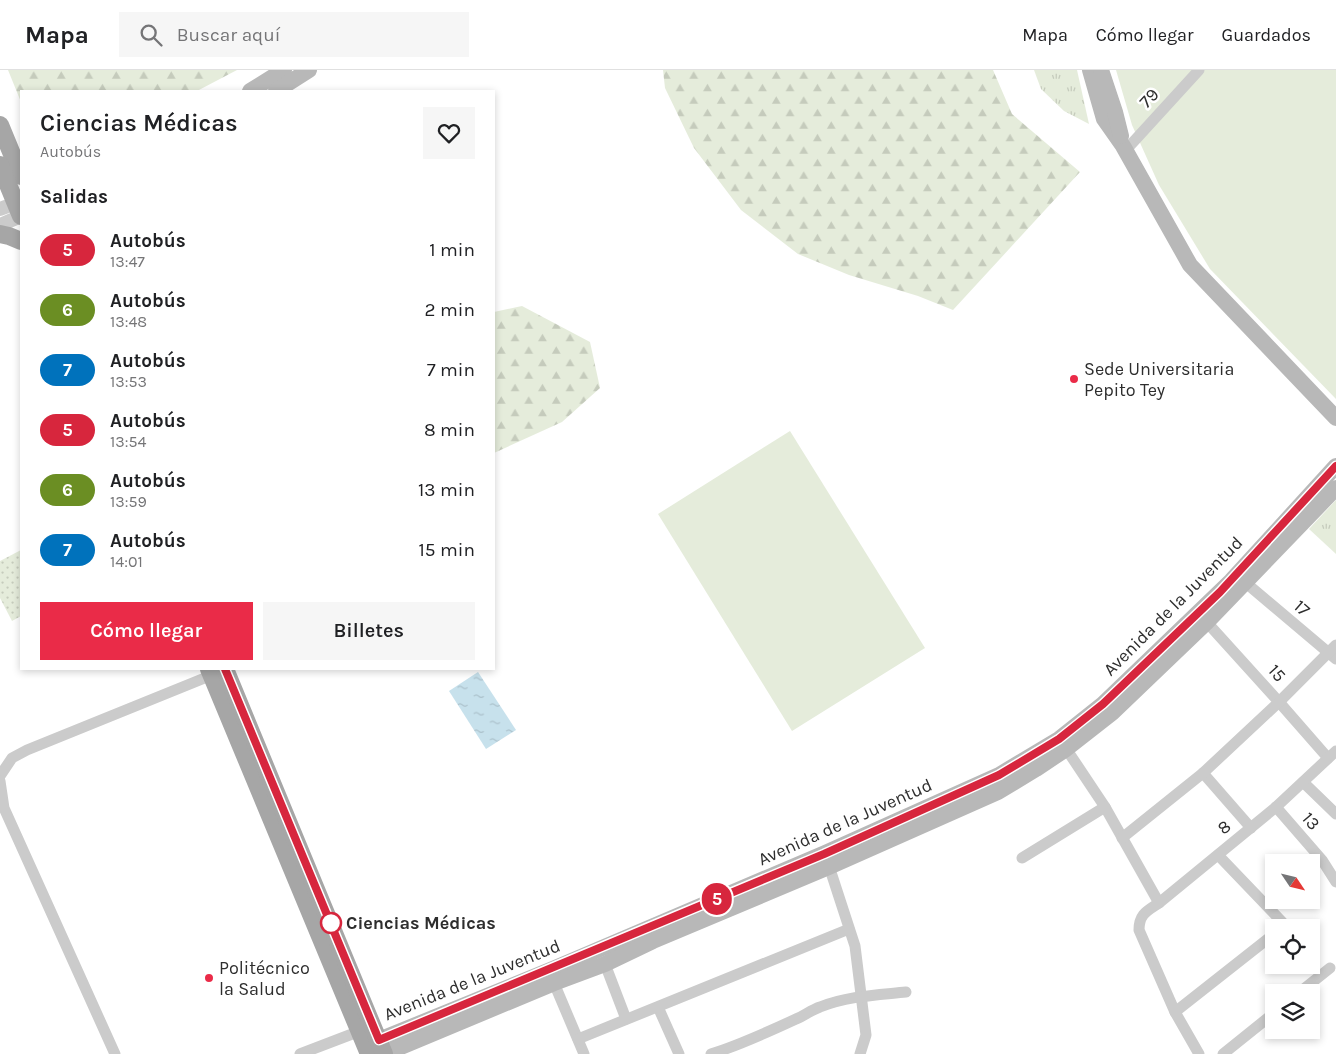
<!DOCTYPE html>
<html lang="es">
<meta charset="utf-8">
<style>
:root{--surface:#fff;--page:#f6f6f6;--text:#202124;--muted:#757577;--line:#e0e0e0;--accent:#ea2b48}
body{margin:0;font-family:Karla,sans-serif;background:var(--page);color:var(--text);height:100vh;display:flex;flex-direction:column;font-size:19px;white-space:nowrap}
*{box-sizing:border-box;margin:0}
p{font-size:16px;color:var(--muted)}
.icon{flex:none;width:28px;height:28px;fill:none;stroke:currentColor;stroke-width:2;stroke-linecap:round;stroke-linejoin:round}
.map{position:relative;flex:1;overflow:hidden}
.sheet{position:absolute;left:20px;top:20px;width:475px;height:580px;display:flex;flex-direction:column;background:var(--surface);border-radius:0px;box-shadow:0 2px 8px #0003}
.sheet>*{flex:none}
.badge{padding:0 10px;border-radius:16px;font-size:18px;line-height:32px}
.needle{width:32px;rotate:125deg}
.fabs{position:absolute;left:1265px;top:784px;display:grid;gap:10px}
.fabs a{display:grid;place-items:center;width:55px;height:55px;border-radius:0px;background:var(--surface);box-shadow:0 2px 8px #0003;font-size:25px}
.map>.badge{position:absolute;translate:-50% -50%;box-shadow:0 0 0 2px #fff}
h2{padding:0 20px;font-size:19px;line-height:45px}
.round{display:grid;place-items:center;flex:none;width:52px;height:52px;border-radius:0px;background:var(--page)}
.head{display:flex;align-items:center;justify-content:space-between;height:85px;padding:0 20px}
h1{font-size:24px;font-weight:600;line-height:38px}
.button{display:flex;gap:10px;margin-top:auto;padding:10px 20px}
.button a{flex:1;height:58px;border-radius:0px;background:var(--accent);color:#fff;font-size:20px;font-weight:600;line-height:58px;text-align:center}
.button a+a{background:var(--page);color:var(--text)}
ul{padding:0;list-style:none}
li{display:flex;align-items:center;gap:15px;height:60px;padding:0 20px}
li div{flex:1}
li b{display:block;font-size:19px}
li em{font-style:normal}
li .badge{min-width:55px;font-weight:700;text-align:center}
header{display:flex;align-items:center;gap:30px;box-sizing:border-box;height:70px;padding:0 25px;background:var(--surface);border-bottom:1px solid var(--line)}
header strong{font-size:24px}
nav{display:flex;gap:28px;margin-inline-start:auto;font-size:18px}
.search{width:350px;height:45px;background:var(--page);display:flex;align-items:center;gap:12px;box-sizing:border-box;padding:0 18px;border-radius:0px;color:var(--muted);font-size:19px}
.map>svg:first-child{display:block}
</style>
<header>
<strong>Mapa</strong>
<div class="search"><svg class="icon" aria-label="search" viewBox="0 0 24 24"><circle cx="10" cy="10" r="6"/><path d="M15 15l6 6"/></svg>Buscar aquí</div>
<nav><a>Mapa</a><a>Cómo llegar</a><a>Guardados</a></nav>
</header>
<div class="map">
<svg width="1336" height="984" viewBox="0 0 1336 984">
<defs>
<pattern id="grass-tufts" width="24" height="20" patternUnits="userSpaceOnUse" patternTransform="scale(1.25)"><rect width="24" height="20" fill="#e5ecdb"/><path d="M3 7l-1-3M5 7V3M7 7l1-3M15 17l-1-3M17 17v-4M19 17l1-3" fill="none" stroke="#c5cbbc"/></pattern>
<pattern id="forest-firs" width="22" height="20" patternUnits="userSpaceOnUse" patternTransform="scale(1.25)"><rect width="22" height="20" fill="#e5ecdb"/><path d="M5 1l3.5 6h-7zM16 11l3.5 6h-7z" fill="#c5cbbc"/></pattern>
<pattern id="park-dots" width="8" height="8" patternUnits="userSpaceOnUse" patternTransform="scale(1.25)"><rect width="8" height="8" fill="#e5ecdb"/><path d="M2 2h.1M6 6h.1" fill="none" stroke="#c5cbbc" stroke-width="1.8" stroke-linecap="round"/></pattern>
<pattern id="water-ripples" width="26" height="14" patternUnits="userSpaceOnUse" patternTransform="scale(1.25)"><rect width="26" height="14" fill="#c7e1ec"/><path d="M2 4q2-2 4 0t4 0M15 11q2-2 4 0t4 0" fill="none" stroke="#abc1cb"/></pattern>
</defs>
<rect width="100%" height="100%" fill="#fff"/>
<g fill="url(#grass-tufts)">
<path d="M1034 0H1077L1089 54 1064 41 1041 19Z"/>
<path d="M1336 430V484L1309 459Z"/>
</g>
<g fill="url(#forest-firs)">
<path d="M8 0H237L197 21H21V32Z"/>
<path d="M663 0H993L1012 44 1080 102 953 240 918 226 849 205 798 184 741 140 694 78 665 18Z"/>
<path d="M522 236 590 272 600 318 562 352 494 383V242Z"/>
</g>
<path fill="url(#park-dots)" d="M21 480V546L12 551 0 528V491Z"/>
<g fill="#e5ecdb">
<path d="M1116 0H1336V329L1210 199 1159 115 1132 55Z"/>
<path d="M790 361 925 578 792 661 658 444Z"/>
</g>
<path fill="url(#water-ripples)" d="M478 602 516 660 486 679 449 621Z"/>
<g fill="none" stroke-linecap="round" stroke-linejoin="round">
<g stroke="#cbcbcb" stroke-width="11">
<path d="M1125 81 1199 0"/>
<path d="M1246 513 1336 589"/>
<path d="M1203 548 1279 632 1328 688"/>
<path d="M1063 674 1105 737 1159 833"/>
<path d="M1203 703 1251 758"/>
<path d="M0 706 12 688 27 680 217 603"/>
<path d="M0 711 4 738 115 984"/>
<path d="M1303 712 1336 744"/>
<path d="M1276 737 1322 790 1336 812"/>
<path d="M1122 768 1203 703 1279 632 1336 575"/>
<path d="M1218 785 1285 855 1282 858"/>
<path d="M1022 788 1105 737"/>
<path d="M827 790 855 876 866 965 860 984"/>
<path d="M605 894 626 949"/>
<path d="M554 913 584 984"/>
<path d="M1300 922 1330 898"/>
<path d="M658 937 679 984"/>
<path d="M1175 942 1274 864"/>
<path d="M578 969 849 859"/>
<path d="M300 984 360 961"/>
<path d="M711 984C740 975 768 962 796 949 804 946 811 940 820 937 847 926 877 925 906 922"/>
<path d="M1199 984 1175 942 1139 860C1139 844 1147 841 1159 833L1276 737 1336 681"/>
<path d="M1223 984 1274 943"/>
</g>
<g stroke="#cbcbcb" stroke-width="14">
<path d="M0 139 16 133"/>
<path d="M0 155 21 146"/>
</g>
<g stroke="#b8b8b8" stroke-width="16">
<path d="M1090 0 1104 49 1123 76 1190 195 1336 348"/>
<path d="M1101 0 1115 42 1121 66"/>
<path d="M250 21 284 0"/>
<path d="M276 21 309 0"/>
<path d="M370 981 379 970 553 899 825 783 999 705 1059 669 1103 634 1231 511 1336 396"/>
<path d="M370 982 384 984 554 913 605 894 653 871 829 797 998 722 1036 699 1066 679 1112 643 1207 552 1336 418"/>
</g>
<g stroke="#a6a6a6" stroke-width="18">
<path d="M0 55 21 106"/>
<path d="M0 95 21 146"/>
<path d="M0 164 9 166 21 171"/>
<path d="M209 599 369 984"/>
<path d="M225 599 384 984"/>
</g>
</g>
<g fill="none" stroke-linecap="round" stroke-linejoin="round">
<g stroke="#fff" stroke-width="11">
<path id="line" d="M225 599 379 970 824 784 999 705 1059 669 1103 634 1220 522 1336 396"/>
</g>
<use href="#line" stroke="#d7263d" stroke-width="8"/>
</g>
<g fill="#ea2b48" stroke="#fff" stroke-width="2">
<circle cx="1074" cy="309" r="5"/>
<circle cx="209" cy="908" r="5"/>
</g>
<circle fill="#fff" stroke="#d7263d" stroke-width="2.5" cx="331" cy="853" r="10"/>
<g text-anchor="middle" stroke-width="5" stroke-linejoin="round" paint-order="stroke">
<g font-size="18" fill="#2e2e2e" stroke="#fff">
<text transform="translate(1149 28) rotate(-47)" y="6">79</text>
<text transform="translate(1173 536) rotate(-45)" y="6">Avenida de la Juventud</text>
<text transform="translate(1302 538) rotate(41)" y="6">17</text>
<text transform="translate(1277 603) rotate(48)" y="6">15</text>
<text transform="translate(1311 751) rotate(49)" y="6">13</text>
<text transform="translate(845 752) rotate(-24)" y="6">Avenida de la Juventud</text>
<text transform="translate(1224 757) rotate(-39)" y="6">8</text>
<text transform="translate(472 910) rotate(-22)" y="6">Avenida de la Juventud</text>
</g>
<g font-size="18" fill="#2e2e2e" stroke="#fff" text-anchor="start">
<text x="1084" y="305">Sede Universitaria<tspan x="1084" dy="21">Pepito Tey</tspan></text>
<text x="219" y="904">Politécnico<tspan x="219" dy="21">la Salud</tspan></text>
</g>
<g font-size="18" font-weight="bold" fill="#2e2e2e" stroke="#fff" text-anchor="start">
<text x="346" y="859">Ciencias Médicas</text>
</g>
</g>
</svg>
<div class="fabs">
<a><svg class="needle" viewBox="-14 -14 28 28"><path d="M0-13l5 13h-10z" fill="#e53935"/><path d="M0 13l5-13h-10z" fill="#757577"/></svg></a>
<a><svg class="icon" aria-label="locate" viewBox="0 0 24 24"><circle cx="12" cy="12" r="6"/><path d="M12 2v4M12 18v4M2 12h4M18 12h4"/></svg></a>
<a><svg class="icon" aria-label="layers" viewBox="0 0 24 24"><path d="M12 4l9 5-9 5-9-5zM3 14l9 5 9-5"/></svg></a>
</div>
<b class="badge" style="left:717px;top:829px;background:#d7263d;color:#fff">5</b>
<section class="sheet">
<div class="head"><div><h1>Ciencias Médicas</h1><p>Autobús</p></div><a class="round"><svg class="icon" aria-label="heart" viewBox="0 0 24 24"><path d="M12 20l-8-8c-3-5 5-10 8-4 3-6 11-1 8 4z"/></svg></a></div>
<h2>Salidas</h2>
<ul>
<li><span class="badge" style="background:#d7263d;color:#fff">5</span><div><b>Autobús</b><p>13:47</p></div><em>1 min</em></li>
<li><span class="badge" style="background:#6b8e23;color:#fff">6</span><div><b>Autobús</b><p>13:48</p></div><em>2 min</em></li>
<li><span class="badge" style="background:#0072bc;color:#fff">7</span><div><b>Autobús</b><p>13:53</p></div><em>7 min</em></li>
<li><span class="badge" style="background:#d7263d;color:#fff">5</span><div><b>Autobús</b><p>13:54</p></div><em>8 min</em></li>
<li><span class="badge" style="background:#6b8e23;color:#fff">6</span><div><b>Autobús</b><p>13:59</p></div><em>13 min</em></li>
<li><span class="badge" style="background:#0072bc;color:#fff">7</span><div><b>Autobús</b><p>14:01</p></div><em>15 min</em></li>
</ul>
<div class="button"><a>Cómo llegar</a><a>Billetes</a></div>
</section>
</div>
